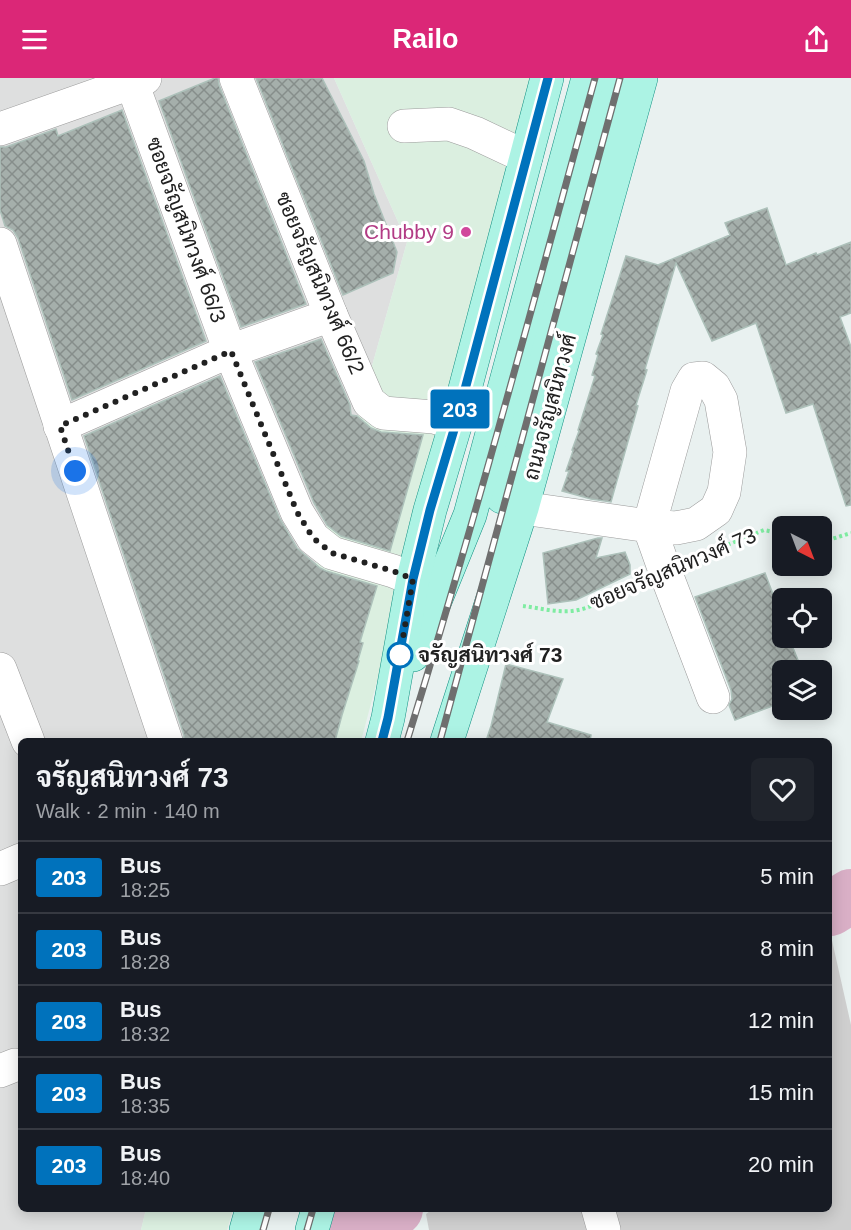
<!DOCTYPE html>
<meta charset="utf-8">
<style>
:root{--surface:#171b24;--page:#20242c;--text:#f1f3f6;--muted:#9ea1a6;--line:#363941;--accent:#db2777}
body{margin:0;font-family:Helvetica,Sarabun,sans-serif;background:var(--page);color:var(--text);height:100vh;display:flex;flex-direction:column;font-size:22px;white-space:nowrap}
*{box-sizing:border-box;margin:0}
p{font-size:20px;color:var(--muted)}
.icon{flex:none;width:33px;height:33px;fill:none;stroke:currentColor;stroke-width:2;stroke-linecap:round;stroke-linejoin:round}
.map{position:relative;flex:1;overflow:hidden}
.drawer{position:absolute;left:18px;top:660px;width:814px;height:474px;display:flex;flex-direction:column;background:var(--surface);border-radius:9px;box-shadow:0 3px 15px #0003}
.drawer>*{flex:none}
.badge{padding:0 12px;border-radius:4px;font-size:21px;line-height:39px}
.needle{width:39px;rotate:138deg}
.fabs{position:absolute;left:772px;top:438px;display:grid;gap:12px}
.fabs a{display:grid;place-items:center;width:60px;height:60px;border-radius:9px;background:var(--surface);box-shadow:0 3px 15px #0003;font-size:30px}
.you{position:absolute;width:30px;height:30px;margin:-15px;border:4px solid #fff;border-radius:50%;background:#1a73e8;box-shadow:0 0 0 9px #1a73e833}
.map>.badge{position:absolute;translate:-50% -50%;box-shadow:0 0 0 3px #fff}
.round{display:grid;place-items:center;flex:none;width:63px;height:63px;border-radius:9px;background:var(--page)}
.headline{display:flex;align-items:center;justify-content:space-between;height:102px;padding:0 18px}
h1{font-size:28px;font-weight:700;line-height:45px}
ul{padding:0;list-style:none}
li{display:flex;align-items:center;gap:18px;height:72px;padding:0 18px;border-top:2px solid var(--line)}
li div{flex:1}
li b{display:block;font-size:22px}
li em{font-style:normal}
li .badge{min-width:66px;font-weight:700;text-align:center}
header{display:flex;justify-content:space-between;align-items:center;height:78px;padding:0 18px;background:var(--accent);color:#fff;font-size:27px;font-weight:700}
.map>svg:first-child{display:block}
</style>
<header><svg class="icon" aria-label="menu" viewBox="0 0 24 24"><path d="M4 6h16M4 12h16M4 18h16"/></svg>Railo<svg class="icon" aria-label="share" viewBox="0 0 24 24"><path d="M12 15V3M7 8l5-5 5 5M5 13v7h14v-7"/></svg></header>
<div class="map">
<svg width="851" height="1152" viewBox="0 0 851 1152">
<defs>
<pattern id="building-cross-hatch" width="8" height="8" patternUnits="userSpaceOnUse" patternTransform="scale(1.5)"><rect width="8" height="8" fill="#a5afab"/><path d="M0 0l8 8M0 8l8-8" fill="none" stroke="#868e8b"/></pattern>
</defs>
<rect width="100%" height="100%" fill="#e9f1f0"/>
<path fill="#dedfdf" d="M0 0H334L407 164 266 663H21V1131H146L141 1152H0Z"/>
<g fill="#dbefe0">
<path d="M334 0H538L361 663H266L407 164Z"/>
<path d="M146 1131H233L227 1152H141Z"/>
</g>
<path fill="#cfcfcf" d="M831 858 851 947V1152H429L426 1136 433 1131H830V859Z"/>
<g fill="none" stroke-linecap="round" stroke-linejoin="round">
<g stroke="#d9afc6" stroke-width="54">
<path d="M830 831 851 818"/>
<path d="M348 1152 381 1143 396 1131"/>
</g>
</g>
<g fill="url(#building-cross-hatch)" stroke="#adc1ba" stroke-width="1.5">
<path d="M215 0H218L219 7 306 226 241 249 159 23Z"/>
<path d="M256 0H322L364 83 374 116 397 174 393 195 343 217Z"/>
<path d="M122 32 206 263 72 322 18 160 13 152 5 148 0 132V69H6L56 51 58 58Z"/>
<path d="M767 130 786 187 816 175 817 177 851 164V235L840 239 851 269V427L846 428 813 326 786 335 756 245 712 263 676 185 645 291 647 292 636 327 638 328 611 424 591 421 562 413 569 393H566L573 373 572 372 579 353 578 352 595 298 592 297 598 277 596 276 603 257 601 256 626 178 658 187 730 157 725 145Z"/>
<path d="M321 261 350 327 351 337 357 338 371 350 381 354 423 357 390 473 341 458 327 447 314 425 255 284Z"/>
<path d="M220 298 280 441 297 470 320 490 326 493 377 508 360 564 363 565 358 582 359 583 342 637 335 663H184V657L84 358Z"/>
<path d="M598 460H602L596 480 625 474 630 487V496L576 522 548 526 543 475Z"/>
<path d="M765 495 783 543V560H789L802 592H783V624L735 642 729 627 732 621 731 612 695 519Z"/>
<path d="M506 586 563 601 547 644 591 657 590 663H486L491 648Z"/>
</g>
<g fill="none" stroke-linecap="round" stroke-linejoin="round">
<g stroke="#9b9b9b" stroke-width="34">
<g id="minor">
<path d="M236 0 331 237 369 324 383 335 434 339 456 345"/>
<path d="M132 5 230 273 297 434 313 460 332 475 393 493 413 501"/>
<path d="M404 48 449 46 475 55 526 79"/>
<path d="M0 51 145 0"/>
<path d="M0 166 166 663"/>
<path d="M60 348 230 273 331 237"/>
<path d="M522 430 649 448 676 450 696 446 716 432 724 414 730 374 721 322 714 309 703 300 694 301 687 313 649 448 665 493 713 619"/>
<path d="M0 591 28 663"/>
<path d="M0 791 21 782"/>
<path d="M0 993 15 987"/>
<path d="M598 1131 604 1152"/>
</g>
</g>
<g stroke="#108e81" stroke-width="34">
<g id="major">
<path d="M502 419 528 318 614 0"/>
<path d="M413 577 470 437 588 0"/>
<path d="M382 663 388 640 413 501 430 432 456 345 547 0"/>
<path d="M447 663 522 430 641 0"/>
<path d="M246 1152 252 1131"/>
<path d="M312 1152 318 1131"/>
</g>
</g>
<g stroke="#7feca2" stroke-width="4" stroke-dasharray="3 3" stroke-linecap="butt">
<path d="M822 464 851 455"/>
<path d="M722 469 764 452 783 456"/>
<path d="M523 528C540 530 561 536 578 532 599 528 618 513 637 504"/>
</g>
<use href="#minor" stroke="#fff" stroke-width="33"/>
<use href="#major" stroke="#acf3e4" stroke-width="33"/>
<g stroke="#6f6f6f" stroke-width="7">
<g id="rail">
<path d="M407 663C475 443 534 222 595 0"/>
<path d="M440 663 620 0"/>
<path d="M263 1152 269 1131"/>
<path d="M307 1152 313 1131"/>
</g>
</g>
<use href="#rail" stroke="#fff" stroke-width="4.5" stroke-dasharray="14" stroke-linecap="butt"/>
</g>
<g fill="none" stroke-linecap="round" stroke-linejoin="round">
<g stroke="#fff" stroke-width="14">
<path id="line" d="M382 663 388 640 413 501 430 432 456 345 548 0"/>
</g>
<use href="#line" stroke="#0072bc" stroke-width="9"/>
<path stroke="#212121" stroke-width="6" stroke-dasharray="0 10.8" d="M75 393 60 348 231 273 297 434 313 460 332 475 393 493 413 501 400 577"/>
</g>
<circle fill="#d1479c" stroke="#fff" stroke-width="2" cx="466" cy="154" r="6"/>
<circle fill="#fff" stroke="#0072bc" stroke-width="3" cx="400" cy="577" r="12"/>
<g text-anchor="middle" stroke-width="6" stroke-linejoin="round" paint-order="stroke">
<g font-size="21" fill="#212121" stroke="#fff">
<text transform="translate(186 152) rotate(70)" y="7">ซอยจรัญสนิทวงศ์ 66/3</text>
<text transform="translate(320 205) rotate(67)" y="7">ซอยจรัญสนิทวงศ์ 66/2</text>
<text transform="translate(550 329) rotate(-75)" y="7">ถนนจรัญสนิทวงศ์</text>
<text transform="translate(673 491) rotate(-23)" y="7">ซอยจรัญสนิทวงศ์ 73</text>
</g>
<g font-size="21" fill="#b23c85" stroke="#fff" text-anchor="end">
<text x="454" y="161">Chubby 9</text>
</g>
<g font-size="21" font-weight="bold" fill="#212121" stroke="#fff" text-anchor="start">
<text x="418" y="584">จรัญสนิทวงศ์ 73</text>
</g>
</g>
</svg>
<div class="fabs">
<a><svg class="needle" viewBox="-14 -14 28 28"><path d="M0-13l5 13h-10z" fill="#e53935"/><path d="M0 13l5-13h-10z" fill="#9ea1a6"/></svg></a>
<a><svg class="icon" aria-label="locate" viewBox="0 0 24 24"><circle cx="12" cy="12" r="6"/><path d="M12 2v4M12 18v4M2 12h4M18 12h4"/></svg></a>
<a><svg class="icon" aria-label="layers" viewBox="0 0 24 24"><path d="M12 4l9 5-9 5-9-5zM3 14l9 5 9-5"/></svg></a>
</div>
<div class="you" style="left:75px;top:393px"></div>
<b class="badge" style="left:460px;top:331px;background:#0072bc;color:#fff">203</b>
<section class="drawer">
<div class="headline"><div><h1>จรัญสนิทวงศ์ 73</h1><p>Walk · 2 min · 140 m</p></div><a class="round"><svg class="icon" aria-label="heart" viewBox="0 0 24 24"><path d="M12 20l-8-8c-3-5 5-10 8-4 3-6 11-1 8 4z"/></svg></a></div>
<ul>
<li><span class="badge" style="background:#0072bc;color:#fff">203</span><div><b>Bus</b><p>18:25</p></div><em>5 min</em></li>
<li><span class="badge" style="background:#0072bc;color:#fff">203</span><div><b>Bus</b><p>18:28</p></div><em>8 min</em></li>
<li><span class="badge" style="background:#0072bc;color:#fff">203</span><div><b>Bus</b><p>18:32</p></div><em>12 min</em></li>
<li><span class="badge" style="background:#0072bc;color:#fff">203</span><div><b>Bus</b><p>18:35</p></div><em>15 min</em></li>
<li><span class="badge" style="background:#0072bc;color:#fff">203</span><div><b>Bus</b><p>18:40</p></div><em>20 min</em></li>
</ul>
</section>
</div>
